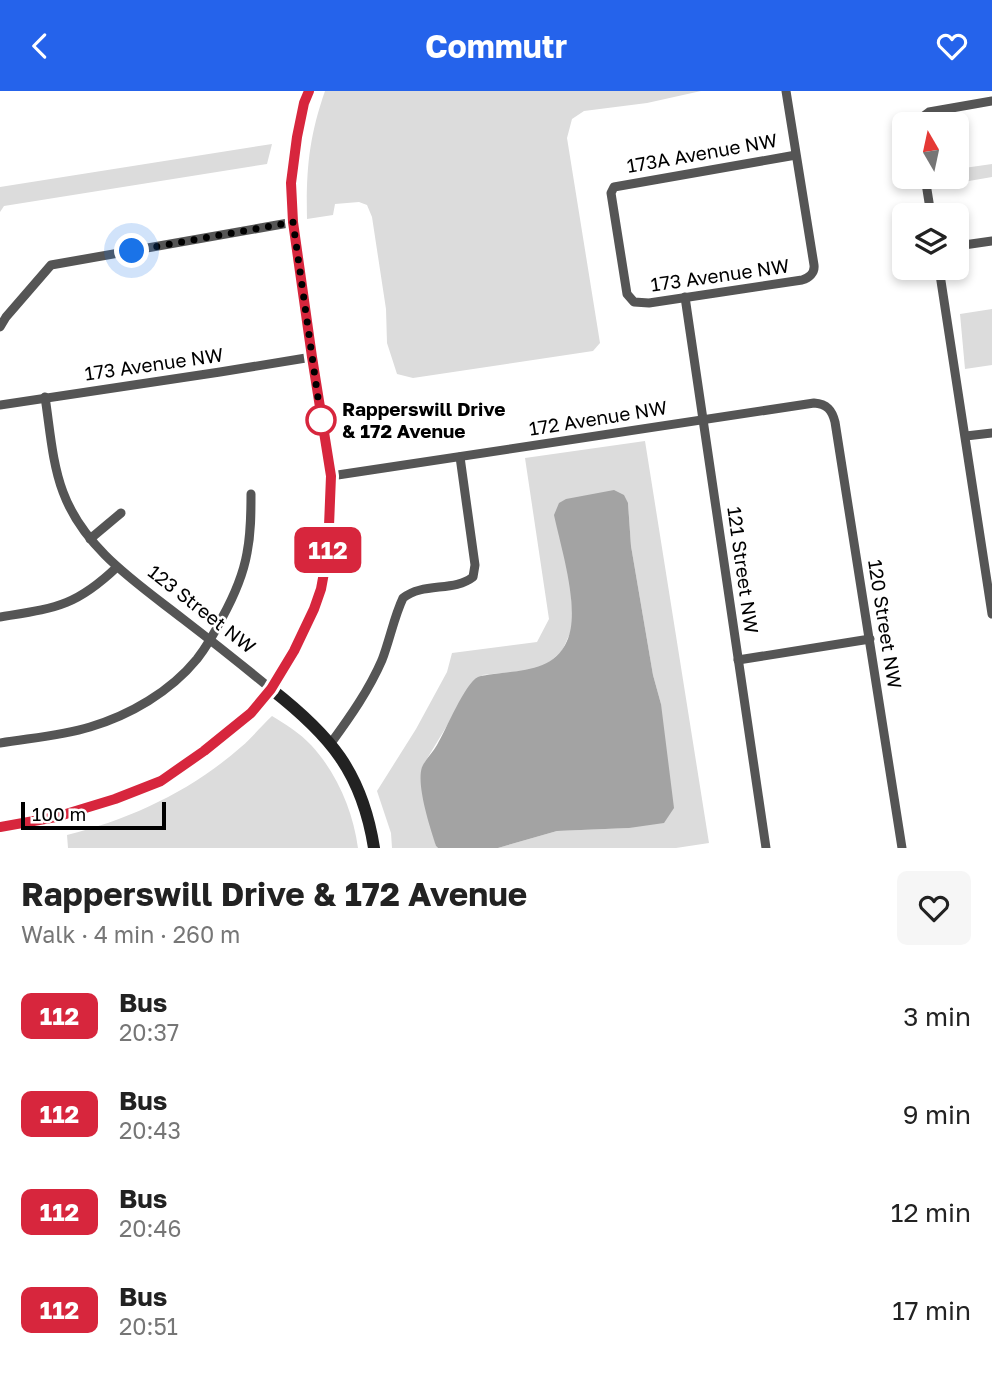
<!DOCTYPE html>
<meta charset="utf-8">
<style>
:root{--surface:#fff;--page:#f6f6f6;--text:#222;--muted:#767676;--accent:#2563eb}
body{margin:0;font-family:"Golos Text",sans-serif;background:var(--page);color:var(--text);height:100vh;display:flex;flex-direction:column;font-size:26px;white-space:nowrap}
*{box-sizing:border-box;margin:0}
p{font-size:23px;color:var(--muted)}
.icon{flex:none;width:38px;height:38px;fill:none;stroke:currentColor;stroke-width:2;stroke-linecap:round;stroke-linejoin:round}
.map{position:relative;height:757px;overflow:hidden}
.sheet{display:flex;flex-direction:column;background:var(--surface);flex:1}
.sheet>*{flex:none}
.badge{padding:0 14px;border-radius:10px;font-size:24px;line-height:46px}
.needle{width:46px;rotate:351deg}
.buttons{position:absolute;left:892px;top:21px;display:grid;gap:14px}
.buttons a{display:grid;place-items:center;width:77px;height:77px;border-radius:10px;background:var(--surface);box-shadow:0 4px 10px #0003;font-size:35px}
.scale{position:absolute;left:21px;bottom:18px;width:145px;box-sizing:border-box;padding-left:7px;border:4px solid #000;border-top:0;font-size:19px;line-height:24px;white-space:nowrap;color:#000;-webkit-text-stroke:5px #fff;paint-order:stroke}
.you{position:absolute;width:35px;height:35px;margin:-18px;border:5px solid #fff;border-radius:50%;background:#1a73e8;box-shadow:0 0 0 10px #1a73e833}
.map>.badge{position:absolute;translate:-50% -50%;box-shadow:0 0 0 4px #fff}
.round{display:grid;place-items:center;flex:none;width:74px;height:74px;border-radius:10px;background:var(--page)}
.overview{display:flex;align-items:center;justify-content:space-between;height:119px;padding:0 21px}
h1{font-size:33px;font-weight:700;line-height:52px}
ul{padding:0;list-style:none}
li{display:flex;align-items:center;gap:21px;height:98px;padding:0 21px}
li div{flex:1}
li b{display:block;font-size:26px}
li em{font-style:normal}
li .badge{min-width:77px;font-weight:700;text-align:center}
header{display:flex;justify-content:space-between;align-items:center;height:91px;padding:0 21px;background:var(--accent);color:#fff;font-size:32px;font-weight:700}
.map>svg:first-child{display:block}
</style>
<header><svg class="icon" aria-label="back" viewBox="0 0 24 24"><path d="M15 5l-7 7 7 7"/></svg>Commutr<svg class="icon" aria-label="heart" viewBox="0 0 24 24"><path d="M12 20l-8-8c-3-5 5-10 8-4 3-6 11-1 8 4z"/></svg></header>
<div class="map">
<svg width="992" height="757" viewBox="0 0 992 757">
<rect width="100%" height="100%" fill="#fff"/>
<g fill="#dcdcdc">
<path d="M325 0H701L647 12 584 20 572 28 567 47 600 252 593 260 413 287 397 283 387 252 386 218 372 126 367 114 359 111 335 113 333 124 307 128C306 79 309 46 325 0Z"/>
<path d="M272 53 267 73 4 115 0 121V96Z"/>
<path d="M992 73V86L940 95 938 86H957V78Z"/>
<path d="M992 218V274L965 278 960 223Z"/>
<path d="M645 350 709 752 676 757H498L557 740 629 737 661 613 653 584 631 455 628 412 571 506 573 527 571 540 562 560 546 574 532 579 482 584 451 628 422 676V701L436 755 438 757H392L391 742 377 700 416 638 447 581 452 562 537 551 549 528 525 367Z"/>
<path d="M272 625C285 633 300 642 311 654 337 682 353 720 358 757H68L67 744C131 728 191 700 241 656 252 647 261 635 272 625Z"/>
</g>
<path fill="#a3a3a3" d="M614 399 624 404 628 412 631 455 653 584 661 613 674 717 664 732 629 737 557 740 498 757H438L436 755C430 736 416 694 422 676 425 669 433 661 437 654 446 639 465 592 478 586 483 584 488 584 494 583 522 579 554 580 567 550 581 520 561 457 554 424L559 412 566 408Z"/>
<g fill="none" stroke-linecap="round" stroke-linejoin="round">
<g stroke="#555" stroke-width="9">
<path d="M786 0 814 174C815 182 809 187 802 189L649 212 634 211 627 203 611 102 614 96 796 64"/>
<path d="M919 33 921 27 929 21 992 10"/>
<path d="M925 86 931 124"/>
<path d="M957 155 992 150"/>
<path d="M939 177 992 523"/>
<path d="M685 206 766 757"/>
<path d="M0 236 6 226 51 174 294 131"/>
<path d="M45 306C50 338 52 372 63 401 84 458 137 492 183 528 213 551 242 574 271 598"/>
<path d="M0 314 220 281 312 266"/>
<path d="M966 345 992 342"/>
<path d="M331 385 814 312C827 313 832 319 835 331L902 757"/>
<path d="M90 448 121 422"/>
<path d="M0 526C55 517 75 516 117 476"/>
<path d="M738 569 870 548"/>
<path d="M0 652C30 647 61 645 90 636 130 624 170 601 197 568 207 555 215 541 222 527 233 507 243 485 247 462 251 442 251 423 251 403"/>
<path d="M331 652C350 626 369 599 382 569 390 548 394 526 403 507 423 491 454 501 473 486L475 474 460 366"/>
</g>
<g stroke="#222" stroke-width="12">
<path d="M271 598C330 644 362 681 374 757"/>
<path d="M0 736 56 726 115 708 161 690 204 660 251 622 271 598 294 560 314 518 321 498 328 460 331 413V385L312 266 294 131 291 92 294 61 299 32 309 0"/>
</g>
</g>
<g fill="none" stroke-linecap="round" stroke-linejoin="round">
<g stroke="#fff" stroke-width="16">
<path id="line" d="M0 736 56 726 115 708 161 690 204 660 251 622 271 598 294 560 314 518 321 498 328 460 331 385 312 266 293 131 291 92 297 46 304 12 309 0"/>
</g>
<use href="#line" stroke="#d7263d" stroke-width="10"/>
<path stroke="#000" stroke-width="7" stroke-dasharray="0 12.6" d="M132 160 293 131 322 335 321 329"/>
</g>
<circle fill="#fff" stroke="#d7263d" stroke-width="3.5" cx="321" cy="329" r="14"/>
<g text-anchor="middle" stroke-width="5" stroke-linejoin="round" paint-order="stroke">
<g font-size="19" fill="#000" stroke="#fff">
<text transform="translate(702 62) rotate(-10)" y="7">173A Avenue NW</text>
<text transform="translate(720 184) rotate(-8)" y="7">173 Avenue NW</text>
<text transform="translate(154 273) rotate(-8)" y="7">173 Avenue NW</text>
<text transform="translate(598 327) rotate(-9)" y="7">172 Avenue NW</text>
<text transform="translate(743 479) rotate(82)" y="7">121 Street NW</text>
<text transform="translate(202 518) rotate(38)" y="7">123 Street NW</text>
<text transform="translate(885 533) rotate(81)" y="7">120 Street NW</text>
</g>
<g font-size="19" font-weight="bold" fill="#000" stroke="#fff" text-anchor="start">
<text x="342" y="325">Rapperswill Drive<tspan x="342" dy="22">&amp; 172 Avenue</tspan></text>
</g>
</g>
</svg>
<div class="buttons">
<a><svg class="needle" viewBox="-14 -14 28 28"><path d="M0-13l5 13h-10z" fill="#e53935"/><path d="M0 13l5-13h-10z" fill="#767676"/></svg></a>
<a><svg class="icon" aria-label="layers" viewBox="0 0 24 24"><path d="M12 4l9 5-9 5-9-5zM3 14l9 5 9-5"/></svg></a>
</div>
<div class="scale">100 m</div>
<div class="you" style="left:132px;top:160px"></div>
<b class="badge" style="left:328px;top:459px;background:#d7263d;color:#fff">112</b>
</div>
<section class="sheet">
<div class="overview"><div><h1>Rapperswill Drive &amp; 172 Avenue</h1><p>Walk · 4 min · 260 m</p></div><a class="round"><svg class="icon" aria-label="heart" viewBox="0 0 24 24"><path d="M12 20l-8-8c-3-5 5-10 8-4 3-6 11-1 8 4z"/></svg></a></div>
<ul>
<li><span class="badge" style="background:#d7263d;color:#fff">112</span><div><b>Bus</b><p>20:37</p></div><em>3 min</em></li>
<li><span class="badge" style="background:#d7263d;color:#fff">112</span><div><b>Bus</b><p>20:43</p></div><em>9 min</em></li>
<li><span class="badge" style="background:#d7263d;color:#fff">112</span><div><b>Bus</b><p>20:46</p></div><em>12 min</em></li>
<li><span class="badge" style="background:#d7263d;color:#fff">112</span><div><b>Bus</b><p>20:51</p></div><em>17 min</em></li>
</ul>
</section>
